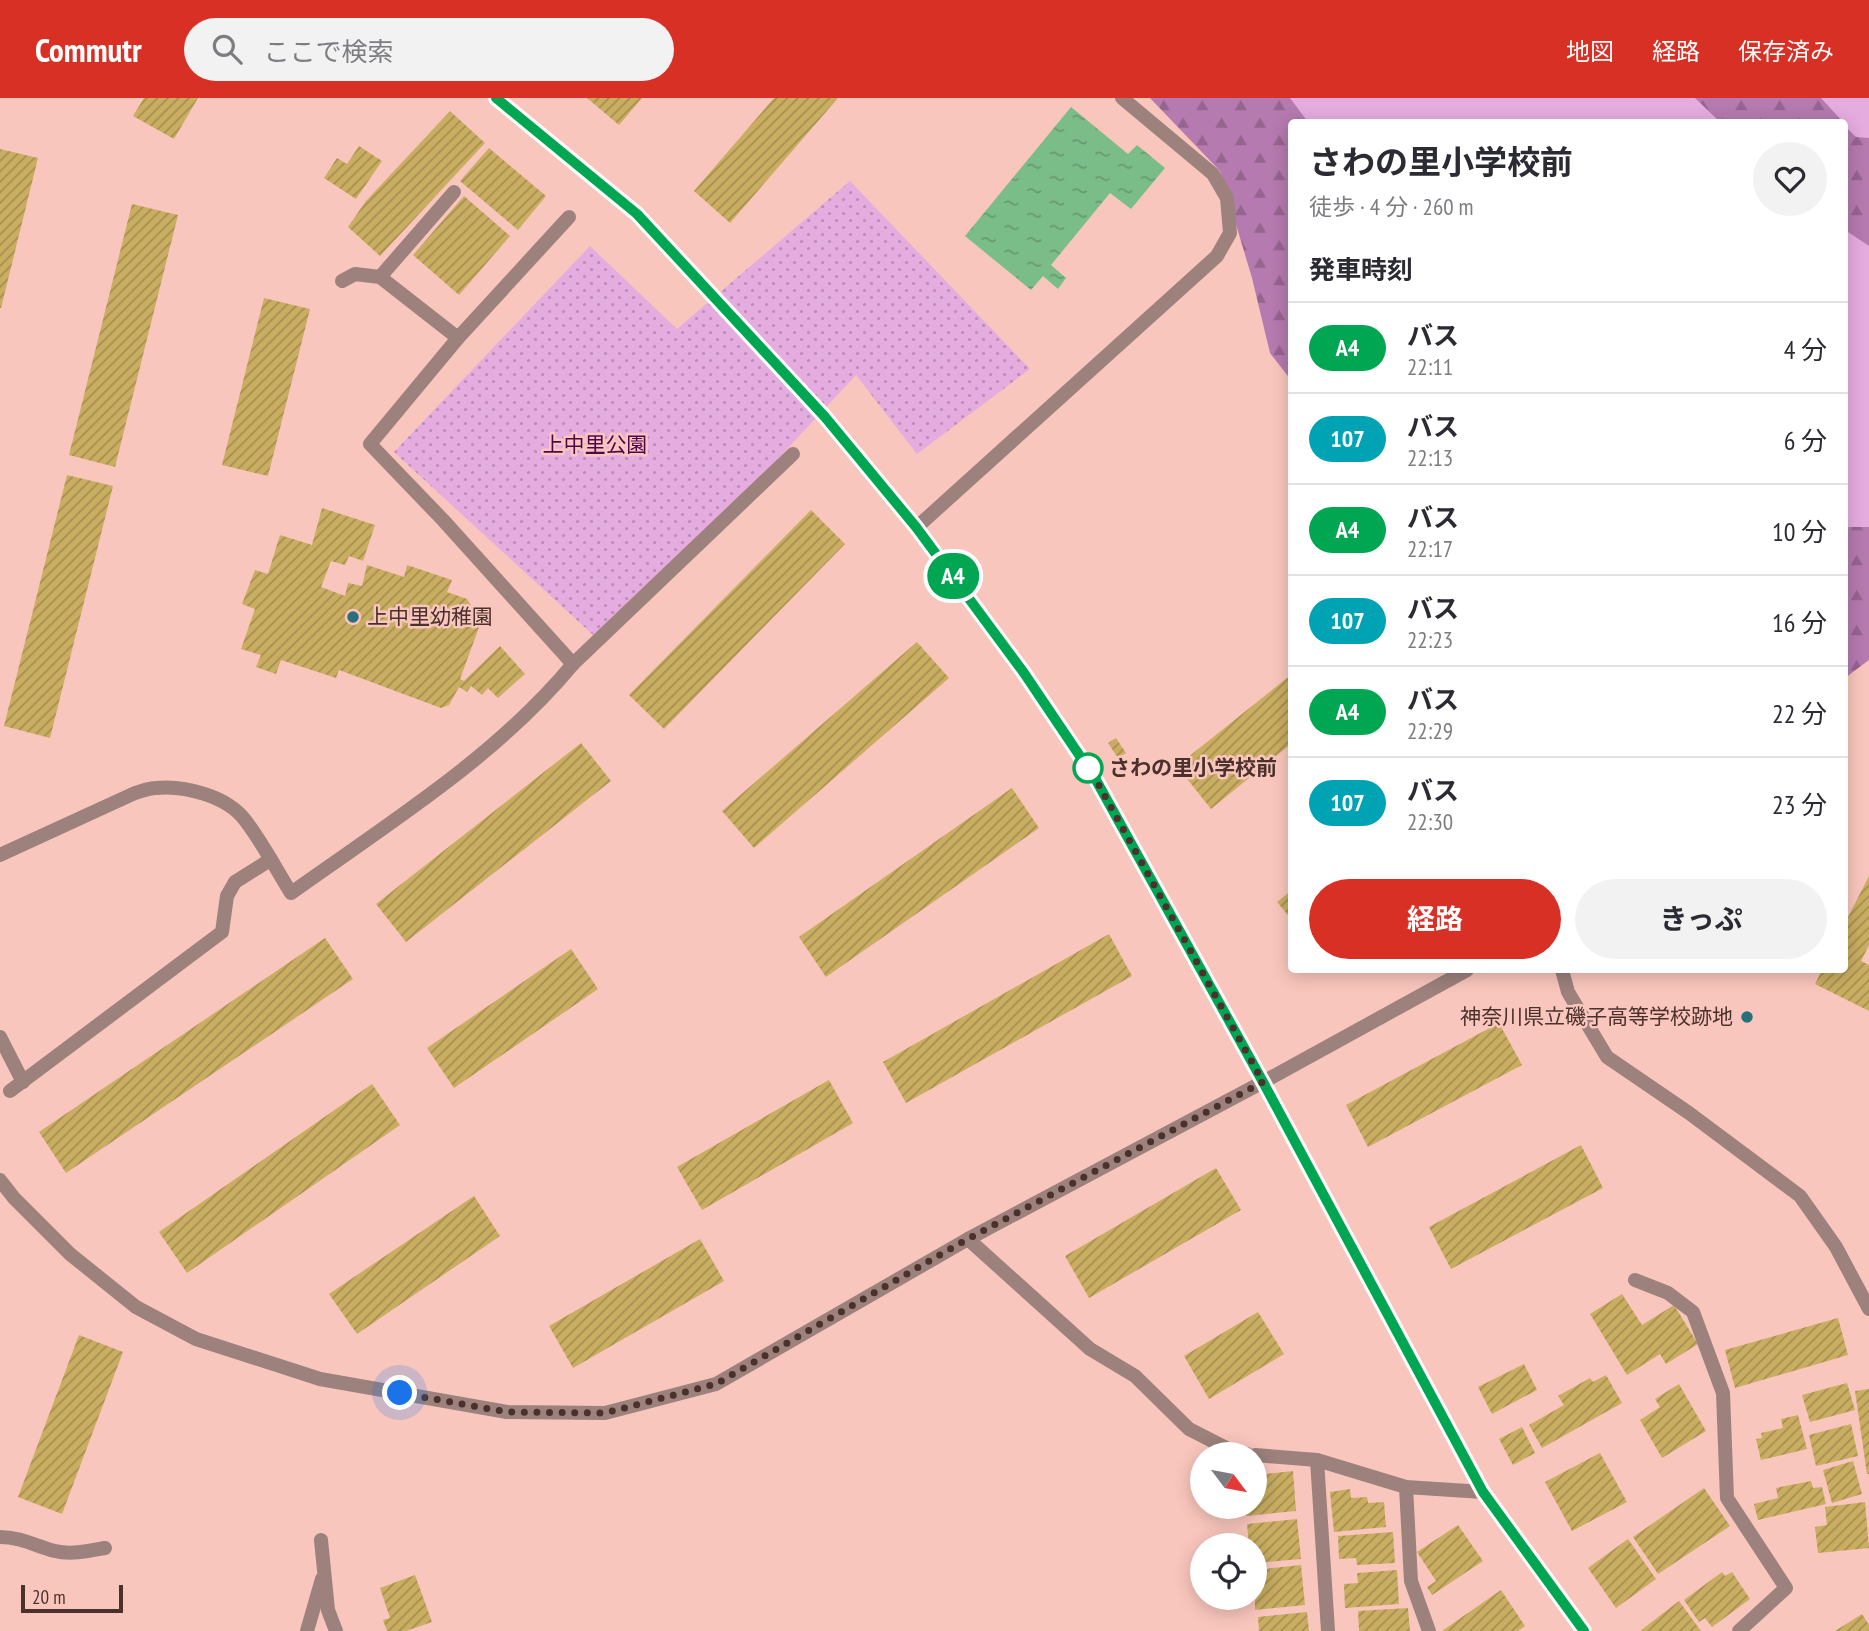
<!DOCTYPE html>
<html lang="ja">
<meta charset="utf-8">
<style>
:root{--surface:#fff;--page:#f2f2f3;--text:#2b2b33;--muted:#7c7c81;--line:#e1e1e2;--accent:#d93025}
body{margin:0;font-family:"PT Sans Narrow","Noto Sans JP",sans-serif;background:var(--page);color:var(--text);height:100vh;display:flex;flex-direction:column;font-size:26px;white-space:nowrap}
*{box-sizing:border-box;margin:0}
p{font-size:23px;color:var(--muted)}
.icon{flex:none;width:38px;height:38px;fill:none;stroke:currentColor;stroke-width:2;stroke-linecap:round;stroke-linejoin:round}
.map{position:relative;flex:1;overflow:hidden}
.sheet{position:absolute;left:1288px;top:21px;width:560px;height:854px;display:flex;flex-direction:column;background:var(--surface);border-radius:7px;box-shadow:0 4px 18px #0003}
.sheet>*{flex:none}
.badge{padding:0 14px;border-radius:23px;font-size:24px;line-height:46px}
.needle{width:46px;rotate:122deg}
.controls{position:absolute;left:1190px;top:1344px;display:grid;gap:14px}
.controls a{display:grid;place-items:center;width:77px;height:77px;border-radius:50%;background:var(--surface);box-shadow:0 4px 18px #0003;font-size:35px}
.scale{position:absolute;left:21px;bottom:18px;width:102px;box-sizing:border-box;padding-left:7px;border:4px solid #4a312c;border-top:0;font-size:19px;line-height:24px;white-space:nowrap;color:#4a312c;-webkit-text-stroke:5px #f9c6bd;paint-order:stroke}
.you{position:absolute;width:35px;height:35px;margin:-18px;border:5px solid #fff;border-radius:50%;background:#1a73e8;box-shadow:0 0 0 10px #1a73e833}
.map>.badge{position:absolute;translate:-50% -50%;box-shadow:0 0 0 4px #fff}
h2{padding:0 21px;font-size:26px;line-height:63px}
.round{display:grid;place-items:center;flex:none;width:74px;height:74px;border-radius:37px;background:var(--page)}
.summary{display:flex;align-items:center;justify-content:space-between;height:119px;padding:0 21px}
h1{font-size:33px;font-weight:700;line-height:52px}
.cta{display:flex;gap:14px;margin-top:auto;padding:14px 21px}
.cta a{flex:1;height:80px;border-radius:42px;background:var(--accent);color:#fff;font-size:28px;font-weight:700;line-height:80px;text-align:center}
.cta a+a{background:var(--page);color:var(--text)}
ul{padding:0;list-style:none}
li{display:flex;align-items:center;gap:21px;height:91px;padding:0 21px;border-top:2px solid var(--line)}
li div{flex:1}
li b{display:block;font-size:26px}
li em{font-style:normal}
li .badge{min-width:77px;font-weight:700;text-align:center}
header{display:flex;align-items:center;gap:42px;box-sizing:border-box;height:98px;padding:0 35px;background:var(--accent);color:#fff}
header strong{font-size:33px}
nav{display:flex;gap:38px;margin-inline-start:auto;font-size:24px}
.search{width:490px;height:63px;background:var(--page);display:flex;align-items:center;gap:18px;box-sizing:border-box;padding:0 24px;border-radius:38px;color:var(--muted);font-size:26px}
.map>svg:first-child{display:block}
</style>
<header>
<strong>Commutr</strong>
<div class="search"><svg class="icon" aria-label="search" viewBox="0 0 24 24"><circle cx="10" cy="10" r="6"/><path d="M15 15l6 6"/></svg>ここで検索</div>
<nav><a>地図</a><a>経路</a><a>保存済み</a></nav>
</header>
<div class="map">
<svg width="1869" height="1533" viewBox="0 0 1869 1533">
<defs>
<pattern id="forest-firs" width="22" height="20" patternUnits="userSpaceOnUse" patternTransform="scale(1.75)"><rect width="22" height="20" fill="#b57aaf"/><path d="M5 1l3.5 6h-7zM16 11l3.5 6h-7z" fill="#95658f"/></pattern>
<pattern id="park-dots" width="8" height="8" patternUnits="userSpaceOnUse" patternTransform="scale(1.75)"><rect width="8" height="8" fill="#e5acdf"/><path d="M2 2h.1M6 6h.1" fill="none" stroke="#bc8db5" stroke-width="1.8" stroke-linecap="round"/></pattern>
<pattern id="water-ripples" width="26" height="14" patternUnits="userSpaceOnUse" patternTransform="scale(1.75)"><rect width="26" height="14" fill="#7bbd89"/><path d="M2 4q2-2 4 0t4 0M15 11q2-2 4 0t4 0" fill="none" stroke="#679a70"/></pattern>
<pattern id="building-hatch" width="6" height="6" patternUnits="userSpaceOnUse" patternTransform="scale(1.75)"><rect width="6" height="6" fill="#c9ae61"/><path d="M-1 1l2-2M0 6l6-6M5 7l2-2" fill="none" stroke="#a58e50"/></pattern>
</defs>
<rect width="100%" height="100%" fill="#f9c6bd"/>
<path fill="#e5acdf" d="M1169 0H1869V465L1845 481 1844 24H1292L1251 67Z"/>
<g fill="url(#forest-firs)">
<path d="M1150 0H1290L1308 24H1292L1291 282 1270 255 1252 180 1220 73Z"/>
<path d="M1695 0H1821L1843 24H1720Z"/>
<path d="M1844 27 1856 39 1869 40V148L1845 132Z"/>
<path d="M1845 429H1869V562L1845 580Z"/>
</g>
<path fill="url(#park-dots)" d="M850 83 1030 271 917 356 856 277 604 547 394 354 590 148 677 231Z"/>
<path fill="url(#water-ripples)" d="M1071 9 1128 56 1137 47 1165 70 1131 111 1110 95 1051 167 1066 180 1058 191 1043 178 1031 192 965 138Z"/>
<g fill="url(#building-hatch)">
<path d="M144 0H198L174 41 133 18Z"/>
<path d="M587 0H642L619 27Z"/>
<path d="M774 0H838L730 125 694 93Z"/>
<path d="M450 13 485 45 380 158 348 129 366 103Z"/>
<path d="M359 48 382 63 356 101 324 80 337 60 347 66Z"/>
<path d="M489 50 546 98 518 132 460 83Z"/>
<path d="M0 51 38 60 1 210H0Z"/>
<path d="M464 98 510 138 459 197 413 157Z"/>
<path d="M132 106 178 117 115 369 69 357Z"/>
<path d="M264 200 310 211 268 378 222 367Z"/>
<path d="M67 377 113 388 50 640 4 628Z"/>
<path d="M322 410 375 427 363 463 349 458 345 467 331 463 321 489 345 498 348 485 362 488 367 467 404 479 407 467 452 482 447 494 467 501 481 524 460 581 464 583 500 548 525 576 498 600 488 590 482 597 471 588 467 594 459 589 449 607 441 610 339 572 336 580 281 562 276 576 256 569 261 557 241 551 255 511 242 506 255 472 268 476 280 437 312 447Z"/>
<path d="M811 412 845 446 664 631 629 597Z"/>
<path d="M917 544 949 580 754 750 722 713Z"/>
<path d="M1292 576V645L1211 711 1177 668Z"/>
<path d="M1116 640 1126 655 1118 660 1108 645Z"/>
<path d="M581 645 611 683 406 844 376 806Z"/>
<path d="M1012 690 1039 730 826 879 799 839Z"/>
<path d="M1869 778V847L1861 863 1869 867V913L1815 886 1822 872H1844V827Z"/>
<path d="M1292 792V822L1277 804Z"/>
<path d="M1109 836 1132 878 906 1005 883 964Z"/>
<path d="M325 840 353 881 66 1075 39 1034Z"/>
<path d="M571 851 598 891 454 990 427 950Z"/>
<path d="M1499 925 1522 967 1368 1049 1346 1007Z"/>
<path d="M829 982 853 1025 702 1112 677 1069Z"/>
<path d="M372 986 400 1027 187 1175 159 1134Z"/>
<path d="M1581 1047 1603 1090 1451 1171 1429 1129Z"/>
<path d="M1216 1070 1241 1112 1089 1200 1065 1158Z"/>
<path d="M474 1098 500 1138 357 1236 329 1196Z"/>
<path d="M700 1141 724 1183 573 1270 549 1228Z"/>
<path d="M1622 1196 1642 1227 1674 1207 1698 1246 1666 1266 1660 1256 1627 1277 1590 1216Z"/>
<path d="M1258 1214 1284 1256 1209 1301 1184 1258Z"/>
<path d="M1838 1220 1848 1257 1735 1290 1725 1252Z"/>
<path d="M79 1237 123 1254 62 1416 18 1399Z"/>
<path d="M1524 1266 1537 1292 1492 1316 1478 1289Z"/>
<path d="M1606 1277 1622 1305 1542 1350 1529 1327 1564 1307 1558 1298 1590 1280 1593 1284Z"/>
<path d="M1847 1285 1855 1312 1810 1324 1802 1297Z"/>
<path d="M1679 1286 1706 1333 1662 1360 1640 1322 1660 1309 1655 1301Z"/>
<path d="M1869 1291V1376H1867L1855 1293Z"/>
<path d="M1798 1317 1807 1351 1761 1362 1756 1341 1762 1340 1761 1335 1783 1330 1781 1321Z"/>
<path d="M1851 1326 1858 1358 1816 1368 1809 1337Z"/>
<path d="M1522 1329 1535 1355 1513 1367 1499 1341Z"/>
<path d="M1600 1355 1627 1404 1572 1433 1545 1384Z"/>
<path d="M1853 1363 1862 1396 1832 1405 1823 1372Z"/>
<path d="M1293 1373 1296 1413 1246 1418 1245 1409H1255V1377Z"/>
<path d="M1811 1383 1813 1390 1822 1389 1826 1406 1758 1422 1754 1406 1778 1400 1776 1390Z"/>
<path d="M1704 1390 1730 1428 1658 1476 1633 1439Z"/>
<path d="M1350 1391 1351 1400 1367 1399 1368 1405 1384 1404 1386 1429 1334 1434 1330 1394Z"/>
<path d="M1865 1404 1869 1450 1818 1455 1815 1429 1827 1427 1825 1409Z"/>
<path d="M1297 1421 1301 1461 1255 1465V1447H1249L1247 1426Z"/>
<path d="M1458 1427 1483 1463 1432 1497 1427 1489 1436 1483 1417 1454Z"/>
<path d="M1393 1434 1395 1465 1357 1467 1356 1460 1339 1461 1338 1438Z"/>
<path d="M1628 1441 1656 1481 1616 1510 1588 1470Z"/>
<path d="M1301 1467 1305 1507 1255 1512V1472Z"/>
<path d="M1397 1472 1399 1506 1345 1510 1344 1486 1358 1485 1357 1475Z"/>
<path d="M1722 1474 1725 1478 1732 1474 1750 1501 1712 1529 1705 1520 1699 1524 1684 1502Z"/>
<path d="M415 1477 432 1524 406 1533H387L383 1522 390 1520 380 1490Z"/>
<path d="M1501 1492 1525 1528 1518 1533H1442Z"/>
<path d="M1679 1503 1701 1533H1640Z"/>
<path d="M1408 1510 1410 1533H1359L1358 1513Z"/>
<path d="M1307 1514 1309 1533H1259L1258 1519Z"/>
<path d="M1862 1516 1869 1527V1533H1835Z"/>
</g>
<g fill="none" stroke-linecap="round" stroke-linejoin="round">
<g stroke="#9c817c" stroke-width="14">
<path d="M1406 1389 1411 1483 1429 1533"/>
<path d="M321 1442 328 1512 336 1533"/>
<path d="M307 1533 322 1481"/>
</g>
<g stroke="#9c817c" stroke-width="14">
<path d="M569 119 458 240 370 346 443 422 573 566"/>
<path d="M380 179 454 94"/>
<path d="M342 183 355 176 380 179 458 240"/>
<path d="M0 757 135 695C142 693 149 690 156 690 184 687 227 698 245 722 262 744 276 771 291 795 389 725 496 659 573 566L793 356"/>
<path d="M0 939 23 984"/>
<path d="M10 993 222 834 227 798 235 784 270 762"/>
</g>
<g stroke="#9c817c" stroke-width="14">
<path d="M917 429 1217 158 1230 135 1227 100 1213 76 1122 0"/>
<path d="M1562 872 1568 894 1607 959 1689 1015 1800 1098 1836 1149 1869 1211"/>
<path d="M0 1082 14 1100 70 1156 136 1209 196 1241 320 1281 507 1314 605 1315 716 1286 968 1141 1263 984 1467 872"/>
<path d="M968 1141 1090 1251 1135 1278 1189 1331 1236 1355 1247 1356"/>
<path d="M1635 1182 1668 1195 1693 1214 1723 1295 1727 1400 1786 1490 1739 1533"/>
<path d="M1255 1357 1317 1362 1406 1389 1483 1394"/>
<path d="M1317 1362 1328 1533"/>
<path d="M0 1439C20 1439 36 1448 55 1453 71 1457 89 1453 105 1450"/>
</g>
<path stroke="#9c817c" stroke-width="14" d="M496 0 637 116 825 319 917 429 1024 575 1096 682 1263 984 1483 1394 1584 1533"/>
</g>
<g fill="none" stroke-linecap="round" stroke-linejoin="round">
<g stroke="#fff" stroke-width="16">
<path id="line" d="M496 0 637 116 825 319 916 429 1024 575 1096 682 1263 984 1483 1394 1584 1533"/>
</g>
<use href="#line" stroke="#00a651" stroke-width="10"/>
<path stroke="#4a312c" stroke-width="7" stroke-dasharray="0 12.6" d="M400 1295 507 1314 605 1315 716 1286 964 1143 1263 984 1096 682 1082 660 1088 670"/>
</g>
<g fill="#29707c" stroke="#f9c6bd" stroke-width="2.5">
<circle cx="353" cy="519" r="7"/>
<circle cx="1747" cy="919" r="7"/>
</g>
<circle fill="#fff" stroke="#00a651" stroke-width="3.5" cx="1088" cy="670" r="14"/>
<g text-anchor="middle" stroke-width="5" stroke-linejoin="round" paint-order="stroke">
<g font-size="21" fill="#4f044c" stroke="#f9c6bd">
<text x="595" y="354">上中里公園</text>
</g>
<g font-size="21" fill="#4a312c" stroke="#f9c6bd" text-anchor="start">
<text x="367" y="526">上中里幼稚園</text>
<text x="1733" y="926" text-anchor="end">神奈川県立磯子高等学校跡地</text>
</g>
<g font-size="21" font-weight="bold" fill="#4a312c" stroke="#f9c6bd" text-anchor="start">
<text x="1109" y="677">さわの里小学校前</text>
</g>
</g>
</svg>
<div class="controls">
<a><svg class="needle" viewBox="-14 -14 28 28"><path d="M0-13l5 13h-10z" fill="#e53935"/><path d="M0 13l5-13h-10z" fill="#7c7c81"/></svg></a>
<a><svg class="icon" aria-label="locate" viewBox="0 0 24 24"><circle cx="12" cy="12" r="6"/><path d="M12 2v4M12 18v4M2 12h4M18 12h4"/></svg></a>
</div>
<div class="scale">20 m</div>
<div class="you" style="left:400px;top:1295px"></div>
<b class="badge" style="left:953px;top:478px;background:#00a651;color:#fff">A4</b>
<section class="sheet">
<div class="summary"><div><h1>さわの里小学校前</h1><p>徒歩 · 4 分 · 260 m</p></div><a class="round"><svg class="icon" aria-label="heart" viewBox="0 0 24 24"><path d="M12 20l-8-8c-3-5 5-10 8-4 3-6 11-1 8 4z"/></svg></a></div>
<h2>発車時刻</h2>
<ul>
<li><span class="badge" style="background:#00a651;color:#fff">A4</span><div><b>バス</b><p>22:11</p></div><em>4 分</em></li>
<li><span class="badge" style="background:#00a3b4;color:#fff">107</span><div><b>バス</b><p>22:13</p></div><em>6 分</em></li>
<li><span class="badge" style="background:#00a651;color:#fff">A4</span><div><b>バス</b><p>22:17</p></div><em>10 分</em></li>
<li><span class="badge" style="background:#00a3b4;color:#fff">107</span><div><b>バス</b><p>22:23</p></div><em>16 分</em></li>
<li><span class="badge" style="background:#00a651;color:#fff">A4</span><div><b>バス</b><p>22:29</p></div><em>22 分</em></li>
<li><span class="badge" style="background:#00a3b4;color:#fff">107</span><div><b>バス</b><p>22:30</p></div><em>23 分</em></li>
</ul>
<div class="cta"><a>経路</a><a>きっぷ</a></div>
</section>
</div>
